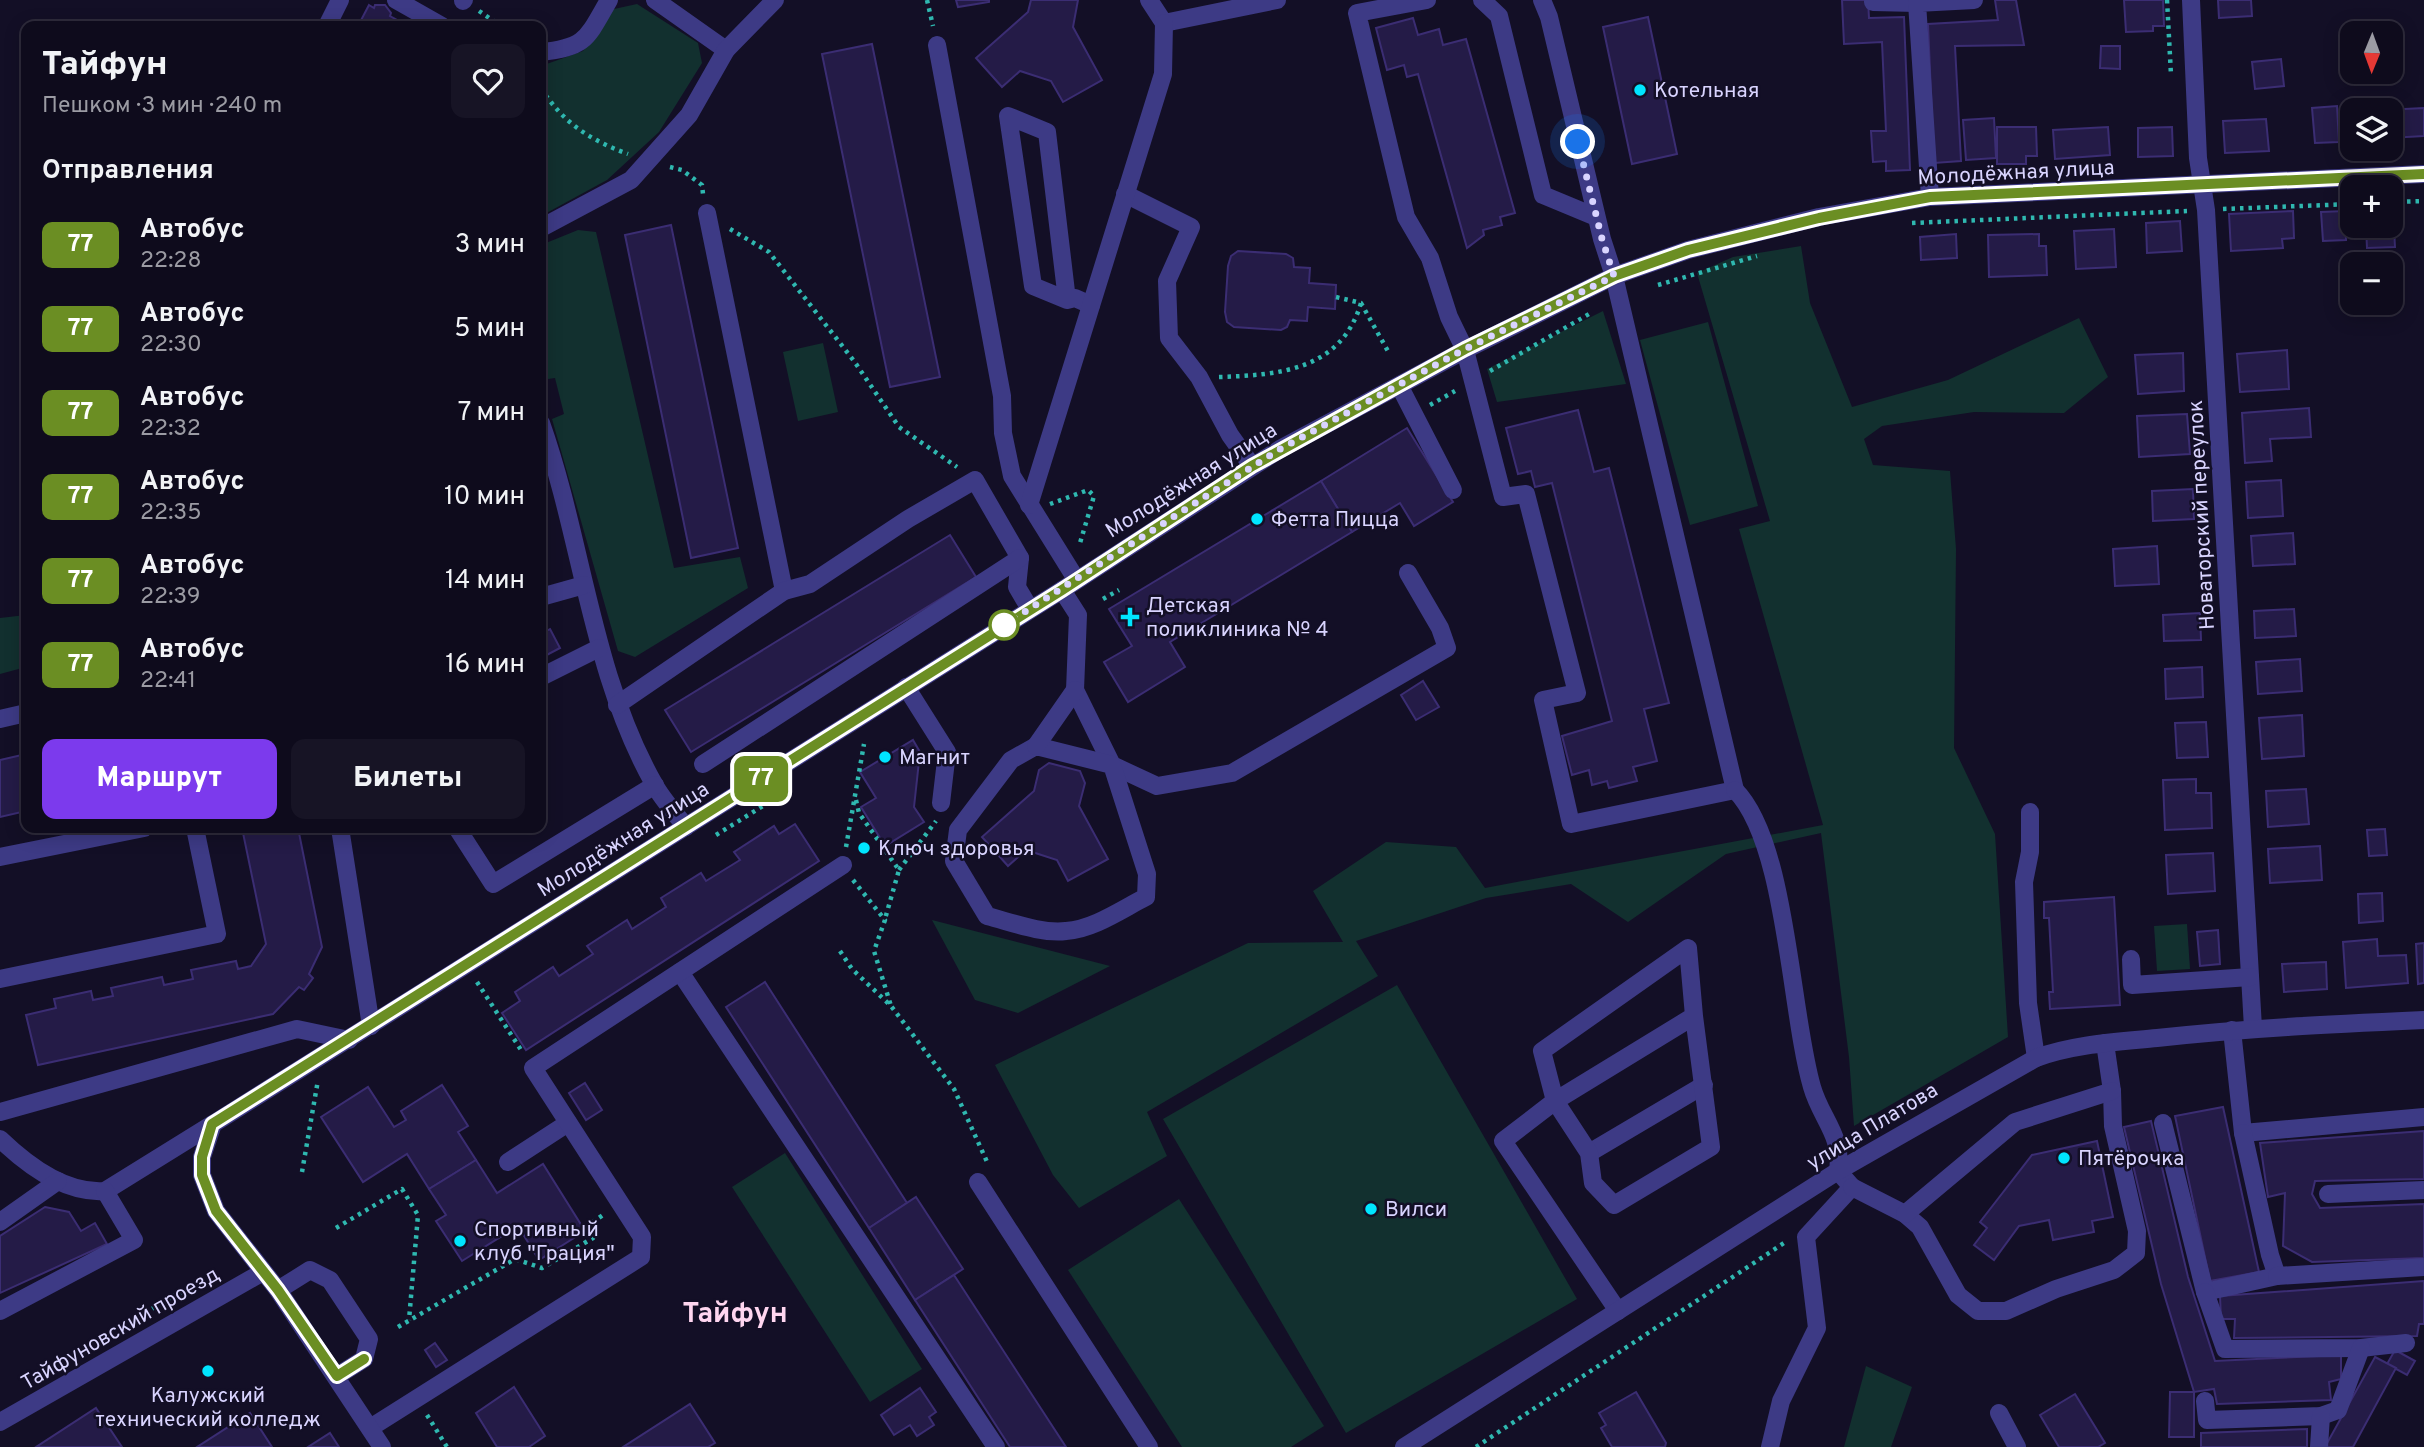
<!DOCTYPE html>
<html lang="ru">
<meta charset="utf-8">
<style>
:root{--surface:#0e0b1c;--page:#171425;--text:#f1f3f6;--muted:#9b9ba3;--line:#2e2b3b;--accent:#7c3aed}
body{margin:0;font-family:Overpass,sans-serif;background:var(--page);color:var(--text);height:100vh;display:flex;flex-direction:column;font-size:26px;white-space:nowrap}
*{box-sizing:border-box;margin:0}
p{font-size:23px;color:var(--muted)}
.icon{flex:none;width:38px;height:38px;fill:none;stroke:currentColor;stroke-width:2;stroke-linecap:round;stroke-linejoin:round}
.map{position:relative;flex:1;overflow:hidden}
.details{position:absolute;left:21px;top:21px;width:525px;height:812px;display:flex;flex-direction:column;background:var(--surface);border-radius:14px;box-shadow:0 4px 18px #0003,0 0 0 2px var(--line)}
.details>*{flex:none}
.badge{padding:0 14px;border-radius:10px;font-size:24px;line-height:46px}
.needle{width:46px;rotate:181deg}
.fabs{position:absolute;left:2340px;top:21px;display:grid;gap:14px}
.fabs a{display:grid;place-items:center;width:63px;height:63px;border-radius:14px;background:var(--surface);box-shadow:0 4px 18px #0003,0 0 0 2px var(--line);font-size:35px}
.you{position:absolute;width:35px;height:35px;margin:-18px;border:5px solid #fff;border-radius:50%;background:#1a73e8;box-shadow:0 0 0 10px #1a73e833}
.map>.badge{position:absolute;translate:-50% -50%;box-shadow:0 0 0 4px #fff}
h2{padding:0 21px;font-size:26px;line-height:63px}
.round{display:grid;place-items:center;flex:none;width:74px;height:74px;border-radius:14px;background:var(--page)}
.head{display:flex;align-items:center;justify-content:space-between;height:119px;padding:0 21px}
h1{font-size:33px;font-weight:800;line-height:52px}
.action{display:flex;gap:14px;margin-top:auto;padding:14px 21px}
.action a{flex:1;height:80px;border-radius:14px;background:var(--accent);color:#fff;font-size:28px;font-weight:800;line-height:80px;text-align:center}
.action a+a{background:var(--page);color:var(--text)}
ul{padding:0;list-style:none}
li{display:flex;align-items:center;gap:21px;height:84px;padding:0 21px}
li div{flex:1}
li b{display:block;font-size:26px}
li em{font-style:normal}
li .badge{min-width:77px;font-weight:700;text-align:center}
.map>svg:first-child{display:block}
</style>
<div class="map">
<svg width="2424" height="1447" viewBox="0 0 2424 1447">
<rect width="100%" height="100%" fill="#130f26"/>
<g fill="#12302f">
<path d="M637 4 698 43 702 63 659 132 607 180 541 216V66L583 51 614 9Z"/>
<path d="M578 230 596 232 674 568 740 557 748 588 635 657 618 651 552 419 564 414 555 378 541 380V245Z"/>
<path d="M1801 246 1810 303 1852 407 1948 380 2079 318 2108 377 2064 413 1974 412 1882 426 1864 439 1873 465 1950 471 1956 549 1954 748 1995 834 2008 1037 1854 1126 1849 1057 1821 833 1726 854 1628 922 1571 884 1486 898 1356 941 1378 976 1147 1112 1167 1156 1079 1208 1053 1175 995 1065 1248 943 1343 942 1313 891 1386 842 1456 847 1485 888 1823 825 1739 529 1770 521 1697 273 1733 257Z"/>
<path d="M1603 311 1626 384 1497 402 1487 369Z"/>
<path d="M1708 322 1758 506 1690 525 1640 340Z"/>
<path d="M823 343 838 412 798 421 783 352Z"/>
<path d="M26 615V667L0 674V618Z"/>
<path d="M932 920 1110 966 1018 1013 975 1000Z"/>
<path d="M2187 924 2190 969 2157 971 2154 926Z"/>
<path d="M1397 985 1577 1299 1346 1433 1163 1119Z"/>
<path d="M785 1153 922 1369 870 1402 732 1187Z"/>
<path d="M1179 1199 1324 1426 1291 1447H1182L1068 1270Z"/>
<path d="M1866 1366 1912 1387 1891 1447H1844Z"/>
</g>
<g fill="#241b47" stroke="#3b2d73" stroke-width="2">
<path d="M956 0H989V2L958 7Z"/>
<path d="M1031 0H1078L1073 27 1102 80 1063 102 1051 81 1020 71 1002 87 976 58 1028 12Z"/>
<path d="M1842 0H1868L1869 18 1904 17 1910 170 1886 171V161L1873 162 1871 131H1886L1882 42 1844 44Z"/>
<path d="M1995 0H2016L2024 45 1955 46 1961 161 1934 163 1928 24 1998 20Z"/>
<path d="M2124 0H2163L2164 26H2153V31L2126 32Z"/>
<path d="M2218 0H2251L2252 16 2219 18Z"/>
<path d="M369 5 374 8 375 5H385L391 13 390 16 408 26H358Z"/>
<path d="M1648 17 1677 154 1632 164 1603 27Z"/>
<path d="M1413 18 1418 35 1439 29 1443 45 1466 39 1515 213 1500 217 1502 225 1483 230 1484 235 1467 248 1418 74 1407 77 1404 65 1387 70 1376 28Z"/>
<path d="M872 44 940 377 890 387 822 54Z"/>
<path d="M2101 46H2120V69L2100 68Z"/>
<path d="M2281 59 2284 86 2255 89 2252 62Z"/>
<path d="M2337 106 2339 142 2315 143 2312 108Z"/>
<path d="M2424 108V136L2390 138V110H2385Z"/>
<path d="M1994 118 1996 158 1966 160 1963 120Z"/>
<path d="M2266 119 2269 151 2225 153 2223 121Z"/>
<path d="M1997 127H2036L2037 156H2026V164H1997Z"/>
<path d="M2108 127 2110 155 2055 159 2053 130Z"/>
<path d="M2172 127 2173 156 2138 157V128Z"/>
<path d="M2390 209H2393L2395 247 2367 248 2366 226H2390Z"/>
<path d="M2293 211 2294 238 2282 239 2283 248 2231 251 2229 214Z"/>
<path d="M2345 211 2346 240 2323 241 2321 212Z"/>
<path d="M2180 221 2182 251 2147 253 2146 223Z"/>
<path d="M671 225 738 548 691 558 625 235Z"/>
<path d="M2114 229 2116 267 2076 269 2074 231Z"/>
<path d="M1956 234 1957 258 1921 260 1920 237Z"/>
<path d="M2039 234V246H2046L2047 275 1989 277 1988 235Z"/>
<path d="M1238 251 1286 254 1293 258 1294 267 1310 268 1309 283 1336 285 1335 309 1308 307 1307 321 1290 320 1287 327 1281 330 1234 327 1227 322 1225 312 1228 266 1231 256Z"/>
<path d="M2287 350 2289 389 2240 392 2237 354Z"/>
<path d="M2183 353 2184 391 2138 394 2135 355Z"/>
<path d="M2309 408 2311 437 2270 439 2272 461 2245 463 2242 413Z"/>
<path d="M1578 410 1594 472 1609 468 1669 703 1644 709 1657 761 1633 767 1637 781 1609 788 1607 781 1592 785 1589 770 1572 775 1562 736 1612 721 1552 483 1535 487 1531 471 1518 474 1506 428Z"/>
<path d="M2187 414 2190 454 2139 457 2137 416Z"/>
<path d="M1407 428 1453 502 1414 526 1400 503 1352 532 1321 481Z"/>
<path d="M2281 480 2283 516 2248 518 2246 482Z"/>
<path d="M1321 481 1352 532 1170 642 1185 667 1128 702 1104 662 1132 646 1109 609Z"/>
<path d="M2193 489 2194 519 2153 521 2152 491Z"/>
<path d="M2293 533 2295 564 2253 566 2251 536Z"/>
<path d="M950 535 976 577 691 752 665 710Z"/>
<path d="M2157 546 2159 584 2115 586 2113 549Z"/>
<path d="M2294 609 2296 636 2255 638 2254 611Z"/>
<path d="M2200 613 2201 640 2164 641 2163 615Z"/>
<path d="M550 629 560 648 541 658V634Z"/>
<path d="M2300 659 2302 691 2258 694 2256 662Z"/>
<path d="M2202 667 2203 697 2166 699 2165 669Z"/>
<path d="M1423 681 1439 707 1416 720 1401 695Z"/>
<path d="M2302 715 2304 756 2262 759 2259 718Z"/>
<path d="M2206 722 2208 757 2177 758 2175 723Z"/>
<path d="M913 740 920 752 914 807 924 822 885 846 861 807 876 798 860 772Z"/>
<path d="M26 754V811L0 817V760Z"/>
<path d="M1049 763 1080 771 1085 783 1079 806 1108 859 1068 881 1057 860 1026 850 1008 866 982 837 1034 791 1039 770Z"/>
<path d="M2196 779V793H2211L2212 828 2165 830 2163 780Z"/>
<path d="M2306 789 2309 824 2268 827 2266 791Z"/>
<path d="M795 824 819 861 526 1050 502 1013 520 1001 515 992 553 967 559 976 593 954 587 946 627 920 632 929 666 907 661 898 701 873 706 881 740 860 734 852 774 826 779 834Z"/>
<path d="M242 828H298L322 947 309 974 313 978 304 990 299 987 273 1014 38 1065 26 1015 56 1008 54 999 91 991 93 1000 113 996 111 988 162 977 164 985 193 979 191 970 236 961 238 969 251 966 266 944Z"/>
<path d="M2385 829 2387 855 2369 856 2367 830Z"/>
<path d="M2320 846 2322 880 2270 883 2268 849Z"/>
<path d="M2213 853 2215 891 2168 894 2166 855Z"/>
<path d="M2382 893 2383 921 2359 923 2358 894Z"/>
<path d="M2114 897 2120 1005 2050 1009 2049 992H2053L2049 918H2044V902Z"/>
<path d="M2218 930 2220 964 2200 966 2197 932Z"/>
<path d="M2377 939 2378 956 2406 955 2408 983 2346 988 2343 942Z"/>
<path d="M2424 943V983L2418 984 2416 944Z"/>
<path d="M2326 962 2327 989 2284 992 2282 964Z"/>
<path d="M765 982 907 1203 869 1228 726 1007Z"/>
<path d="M585 1083 602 1110 586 1120 569 1093Z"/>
<path d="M442 1085 468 1126 458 1132 476 1160 429 1189 407 1154 363 1182 321 1117 368 1087 394 1127 406 1120 401 1111Z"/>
<path d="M2223 1107 2259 1272 2210 1281 2175 1116Z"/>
<path d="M2151 1121 2188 1277 2215 1361 2341 1355V1379L2329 1382 2331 1400 2217 1404 2214 1389 2194 1392 2161 1284 2124 1127Z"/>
<path d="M2424 1131V1179L2315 1181 2312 1194 2320 1208 2424 1204V1258L2312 1262 2283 1246 2285 1193 2268 1197 2260 1143Z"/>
<path d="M2097 1141 2113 1217 2092 1221 2094 1232 2053 1240 2049 1220 2019 1226 1994 1260 1974 1245 1987 1228 1980 1222 2032 1155Z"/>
<path d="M476 1160 497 1193 543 1164 585 1231 539 1260 518 1226 462 1261 436 1221 446 1215 429 1189Z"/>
<path d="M916 1197 963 1269 915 1300 869 1228Z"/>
<path d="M45 1207 69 1212 81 1231 95 1223 107 1244 0 1293V1236Z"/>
<path d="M954 1275 1066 1447H1010L915 1300Z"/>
<path d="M2424 1281V1324H2419L2417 1336 2234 1338 2235 1319H2221L2220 1296Z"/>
<path d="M435 1343 447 1360 436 1367 425 1350Z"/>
<path d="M2395 1350 2415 1361 2407 1375 2387 1364Z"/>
<path d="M2375 1357 2396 1368 2353 1447H2328L2326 1445Z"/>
<path d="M514 1387 545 1436 529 1447H497L476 1413Z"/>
<path d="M920 1388 936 1412 929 1417 934 1425 917 1436 910 1425 894 1435 881 1415Z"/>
<path d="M1636 1392 1666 1443 1665 1447H1612L1601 1428 1606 1425 1599 1413Z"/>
<path d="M2170 1392H2194V1437H2169Z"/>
<path d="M2075 1394 2105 1443 2098 1447H2059L2040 1415Z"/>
<path d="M690 1404 715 1443 708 1447H623Z"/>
<path d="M96 1408 122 1447H36Z"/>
<path d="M250 1413 272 1447H197Z"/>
<path d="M2307 1429V1447H2201V1433Z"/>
<path d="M330 1433 339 1447H308Z"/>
</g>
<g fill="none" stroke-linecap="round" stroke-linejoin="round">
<g stroke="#2fb8b0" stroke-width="4.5" stroke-dasharray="3.5 5" stroke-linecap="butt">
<path d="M927 0 933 26"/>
<path d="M2167 0 2171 75"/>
<path d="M479 11 501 26"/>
<path d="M541 88C563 123 590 140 628 154"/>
<path d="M670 167 682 170 702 185 703 194"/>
<path d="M2390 202 2424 201"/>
<path d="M2223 209 2352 204"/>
<path d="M1912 223 2187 211"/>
<path d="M730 229 769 252 854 361 899 427 957 467"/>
<path d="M1658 285 1757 256"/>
<path d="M1336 297 1361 303 1389 353"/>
<path d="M1490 371 1589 314"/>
<path d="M1219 377C1280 375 1341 370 1361 303"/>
<path d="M1430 405 1455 391"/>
<path d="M1050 504 1088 490 1094 496 1080 543"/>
<path d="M1103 599 1119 590"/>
<path d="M856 800 859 813 899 870 885 919"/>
<path d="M716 835 771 801"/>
<path d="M846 847 864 744"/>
<path d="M899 870 936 821"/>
<path d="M853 880 885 920 874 951 891 1006"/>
<path d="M840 951 852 969 891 1006 954 1089 988 1164"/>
<path d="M477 982 523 1053"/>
<path d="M302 1172 318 1080"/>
<path d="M336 1228 402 1189 418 1215 409 1320"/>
<path d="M145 1313 182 1291 184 1295"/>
<path d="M398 1327 515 1259 542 1268 593 1238V1222L606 1213"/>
<path d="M427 1415 447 1447"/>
<path d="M1476 1447 1787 1241"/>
</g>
<g stroke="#3d3a85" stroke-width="18">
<path d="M396 0 442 26"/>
<path d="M655 0 726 50"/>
<path d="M1149 0 1164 23 1277 0"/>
<path d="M1427 0 1357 13 1406 217 1430 258 1449 317 1465 350 1503 497 1526 494 1577 693 1543 700 1571 824 1735 790 1614 276 1602 239 1549 17 1542 0"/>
<path d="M1482 0 1499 16 1543 195 1596 217"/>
<path d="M2191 0 2198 158 2206 210 2253 1028"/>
<path d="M463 1 464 0"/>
<path d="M1873 2 1917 3"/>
<path d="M327 26 340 0"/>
<path d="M937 45 1002 396 1003 433 1012 476 1076 579"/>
<path d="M541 52C586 48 587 38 609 0"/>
<path d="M1125 194 1191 227 1167 281 1169 338 1199 377 1230 435 1252 466"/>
<path d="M1930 197 1917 3 1974 0"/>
<path d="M707 213 784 591"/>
<path d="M541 228 631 180 689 115 726 50 775 0"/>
<path d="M1067 300 1047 132 1008 116 1033 286 1067 300 1075 298 1091 305"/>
<path d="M1400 387 1453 490"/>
<path d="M541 423C583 542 591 672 654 784 662 799 675 813 686 827"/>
<path d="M1029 505 1163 74 1164 23"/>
<path d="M1062 590 1078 615 1075 690 1112 765 1157 786 1232 773 1447 648 1440 628 1408 573"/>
<path d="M541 597 584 585"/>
<path d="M541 677 599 648"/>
<path d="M906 687 947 752 941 803"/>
<path d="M617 705 784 591 810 584 908 519 975 480 1020 558 1017 587 1030 609"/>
<path d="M0 719 26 713"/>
<path d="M1036 746 1112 765 1147 874 1146 897C1122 909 1094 929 1066 931 1041 934 1011 922 987 916L954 861 958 830 1011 760Z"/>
<path d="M1036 746 1075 690"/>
<path d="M703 764 1020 558"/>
<path d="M1735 790C1787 842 1790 1012 1812 1087 1821 1119 1843 1135 1838 1171L1852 1187 1806 1237 1817 1328 1781 1401 1770 1447"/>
<path d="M2030 812V852L2024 882 2028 1003 2036 1058"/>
<path d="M340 828 371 1026"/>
<path d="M457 828 493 884 655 785"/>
<path d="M0 857 144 828"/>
<path d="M2131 959 2132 985 2250 977"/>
<path d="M680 972 996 1447"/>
<path d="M0 979 217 934 195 828"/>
<path d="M2232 1030 2243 1133 2424 1117"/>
<path d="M0 1112 297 1029 349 1040"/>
<path d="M2163 1123 2205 1292 2277 1276 2270 1255 2243 1133"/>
<path d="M0 1139C27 1165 66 1194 105 1191L213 1124"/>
<path d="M1589 1153 1704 1085"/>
<path d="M508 1162 568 1123"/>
<path d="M978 1182 1149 1447"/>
<path d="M1852 1187 1905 1214 1920 1227 1958 1295 1978 1311H2006L2056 1289 2114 1270 2136 1253 2137 1231 2113 1126 2112 1091 2105 1043"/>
<path d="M2328 1194 2424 1190"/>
<path d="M1905 1214 2015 1122 2112 1091"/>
<path d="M0 1222 58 1181"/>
<path d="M2277 1276 2424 1267"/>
<path d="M278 1290 310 1270 330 1280 369 1339 364 1359 337 1376"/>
<path d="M2205 1292 2225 1349 2361 1348 2406 1343"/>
<path d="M0 1311 134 1240 105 1191"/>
<path d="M1618 1311 1503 1141 1555 1101 1694 1016 1711 1147 1614 1205 1593 1183 1589 1153 1555 1101 1542 1051 1688 948 1694 1016"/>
<path d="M2205 1401 2207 1420 2321 1416 2338 1410 2361 1348"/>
<path d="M1999 1413 2017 1447"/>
<path d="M0 1422 263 1272"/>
<path d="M370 1428 641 1257 642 1237 533 1068 843 865"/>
<path d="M382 1447 278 1290 216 1211 202 1175V1157L213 1124 1062 590 1280 449 1465 350 1614 276 1688 250 1819 217 1930 197 2424 174"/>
<path d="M1404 1447 1838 1171 2036 1058C2074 1044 2117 1042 2157 1038 2246 1028 2335 1024 2424 1020"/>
<path d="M2319 1447 2321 1416"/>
</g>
</g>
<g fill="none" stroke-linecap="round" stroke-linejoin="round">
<g stroke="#fff" stroke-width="16">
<path id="line" d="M364 1359 337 1376 278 1290 216 1211 202 1175V1157L212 1124 1062 590 1252 466 1465 349 1614 276 1688 250 1819 218 1930 197 2424 174"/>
</g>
<use href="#line" stroke="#6b8e23" stroke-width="10"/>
<path stroke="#d9d4ff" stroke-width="7" stroke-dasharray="0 12.6" d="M1004 625 1280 449 1465 349 1614 276 1602 239 1578 142"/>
</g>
<g fill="#00e5ff" stroke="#130f26" stroke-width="2.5">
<circle cx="1640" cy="90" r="7"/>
<circle cx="1257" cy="519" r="7"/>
<path d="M1126.5 606.5h7v7h7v7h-7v7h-7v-7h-7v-7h7z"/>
<circle cx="885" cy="757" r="7"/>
<circle cx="864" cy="848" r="7"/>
<circle cx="2064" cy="1158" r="7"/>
<circle cx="1371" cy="1209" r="7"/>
<circle cx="460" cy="1241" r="7"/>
<circle cx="208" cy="1371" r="7"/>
</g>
<circle fill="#fff" stroke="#6b8e23" stroke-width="3.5" cx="1004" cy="625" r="14"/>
<g text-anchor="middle" stroke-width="5" stroke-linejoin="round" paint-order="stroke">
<g font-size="21" fill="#d9d4ff" stroke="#130f26" text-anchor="start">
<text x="1654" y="97">Котельная</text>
<text x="1271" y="526">Фетта Пицца</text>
<text x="1146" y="612">Детская<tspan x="1146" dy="24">поликлиника № 4</tspan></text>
<text x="899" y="764">Магнит</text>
<text x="878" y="855">Ключ здоровья</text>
<text x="2078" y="1165">Пятёрочка</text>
<text x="1385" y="1216">Вилси</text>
<text x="474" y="1236">Спортивный<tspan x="474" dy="24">клуб "Грация"</tspan></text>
<text x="208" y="1402" text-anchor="middle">Калужский<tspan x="208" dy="24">технический колледж</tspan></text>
</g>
<g font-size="21" fill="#d9d4ff" stroke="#130f26">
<text transform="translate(2016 172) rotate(-3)" y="7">Молодёжная улица</text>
<text transform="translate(1191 480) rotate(-32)" y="7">Молодёжная улица</text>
<text transform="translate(2201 515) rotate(-93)" y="7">Новаторский переулок</text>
<text transform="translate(623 839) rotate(-32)" y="7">Молодёжная улица</text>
<text transform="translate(1872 1126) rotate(-31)" y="7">улица Платова</text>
<text transform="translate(120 1328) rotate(-30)" y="7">Тайфуновский проезд</text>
</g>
<g font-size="28" font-weight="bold" fill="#ffd6f0" stroke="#130f26">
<text x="735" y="1322">Тайфун</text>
</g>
</g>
</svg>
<div class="fabs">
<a><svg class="needle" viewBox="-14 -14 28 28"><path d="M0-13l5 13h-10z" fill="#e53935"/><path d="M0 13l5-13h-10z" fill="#9b9ba3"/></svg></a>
<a><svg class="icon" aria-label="layers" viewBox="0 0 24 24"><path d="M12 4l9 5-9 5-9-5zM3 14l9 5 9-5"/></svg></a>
<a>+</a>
<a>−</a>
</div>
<div class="you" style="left:1578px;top:142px"></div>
<b class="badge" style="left:761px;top:779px;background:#6b8e23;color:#fff">77</b>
<section class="details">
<div class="head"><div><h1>Тайфун</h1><p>Пешком · 3 мин · 240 m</p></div><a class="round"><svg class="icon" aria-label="heart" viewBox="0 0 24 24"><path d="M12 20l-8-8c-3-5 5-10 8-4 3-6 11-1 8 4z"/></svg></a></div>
<h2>Отправления</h2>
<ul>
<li><span class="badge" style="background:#6b8e23;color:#fff">77</span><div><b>Автобус</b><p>22:28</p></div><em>3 мин</em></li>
<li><span class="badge" style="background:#6b8e23;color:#fff">77</span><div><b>Автобус</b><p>22:30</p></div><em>5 мин</em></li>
<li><span class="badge" style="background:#6b8e23;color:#fff">77</span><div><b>Автобус</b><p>22:32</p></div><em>7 мин</em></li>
<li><span class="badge" style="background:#6b8e23;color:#fff">77</span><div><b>Автобус</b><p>22:35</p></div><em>10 мин</em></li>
<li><span class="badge" style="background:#6b8e23;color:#fff">77</span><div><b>Автобус</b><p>22:39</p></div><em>14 мин</em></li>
<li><span class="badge" style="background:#6b8e23;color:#fff">77</span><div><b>Автобус</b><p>22:41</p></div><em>16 мин</em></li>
</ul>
<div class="action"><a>Маршрут</a><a>Билеты</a></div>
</section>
</div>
